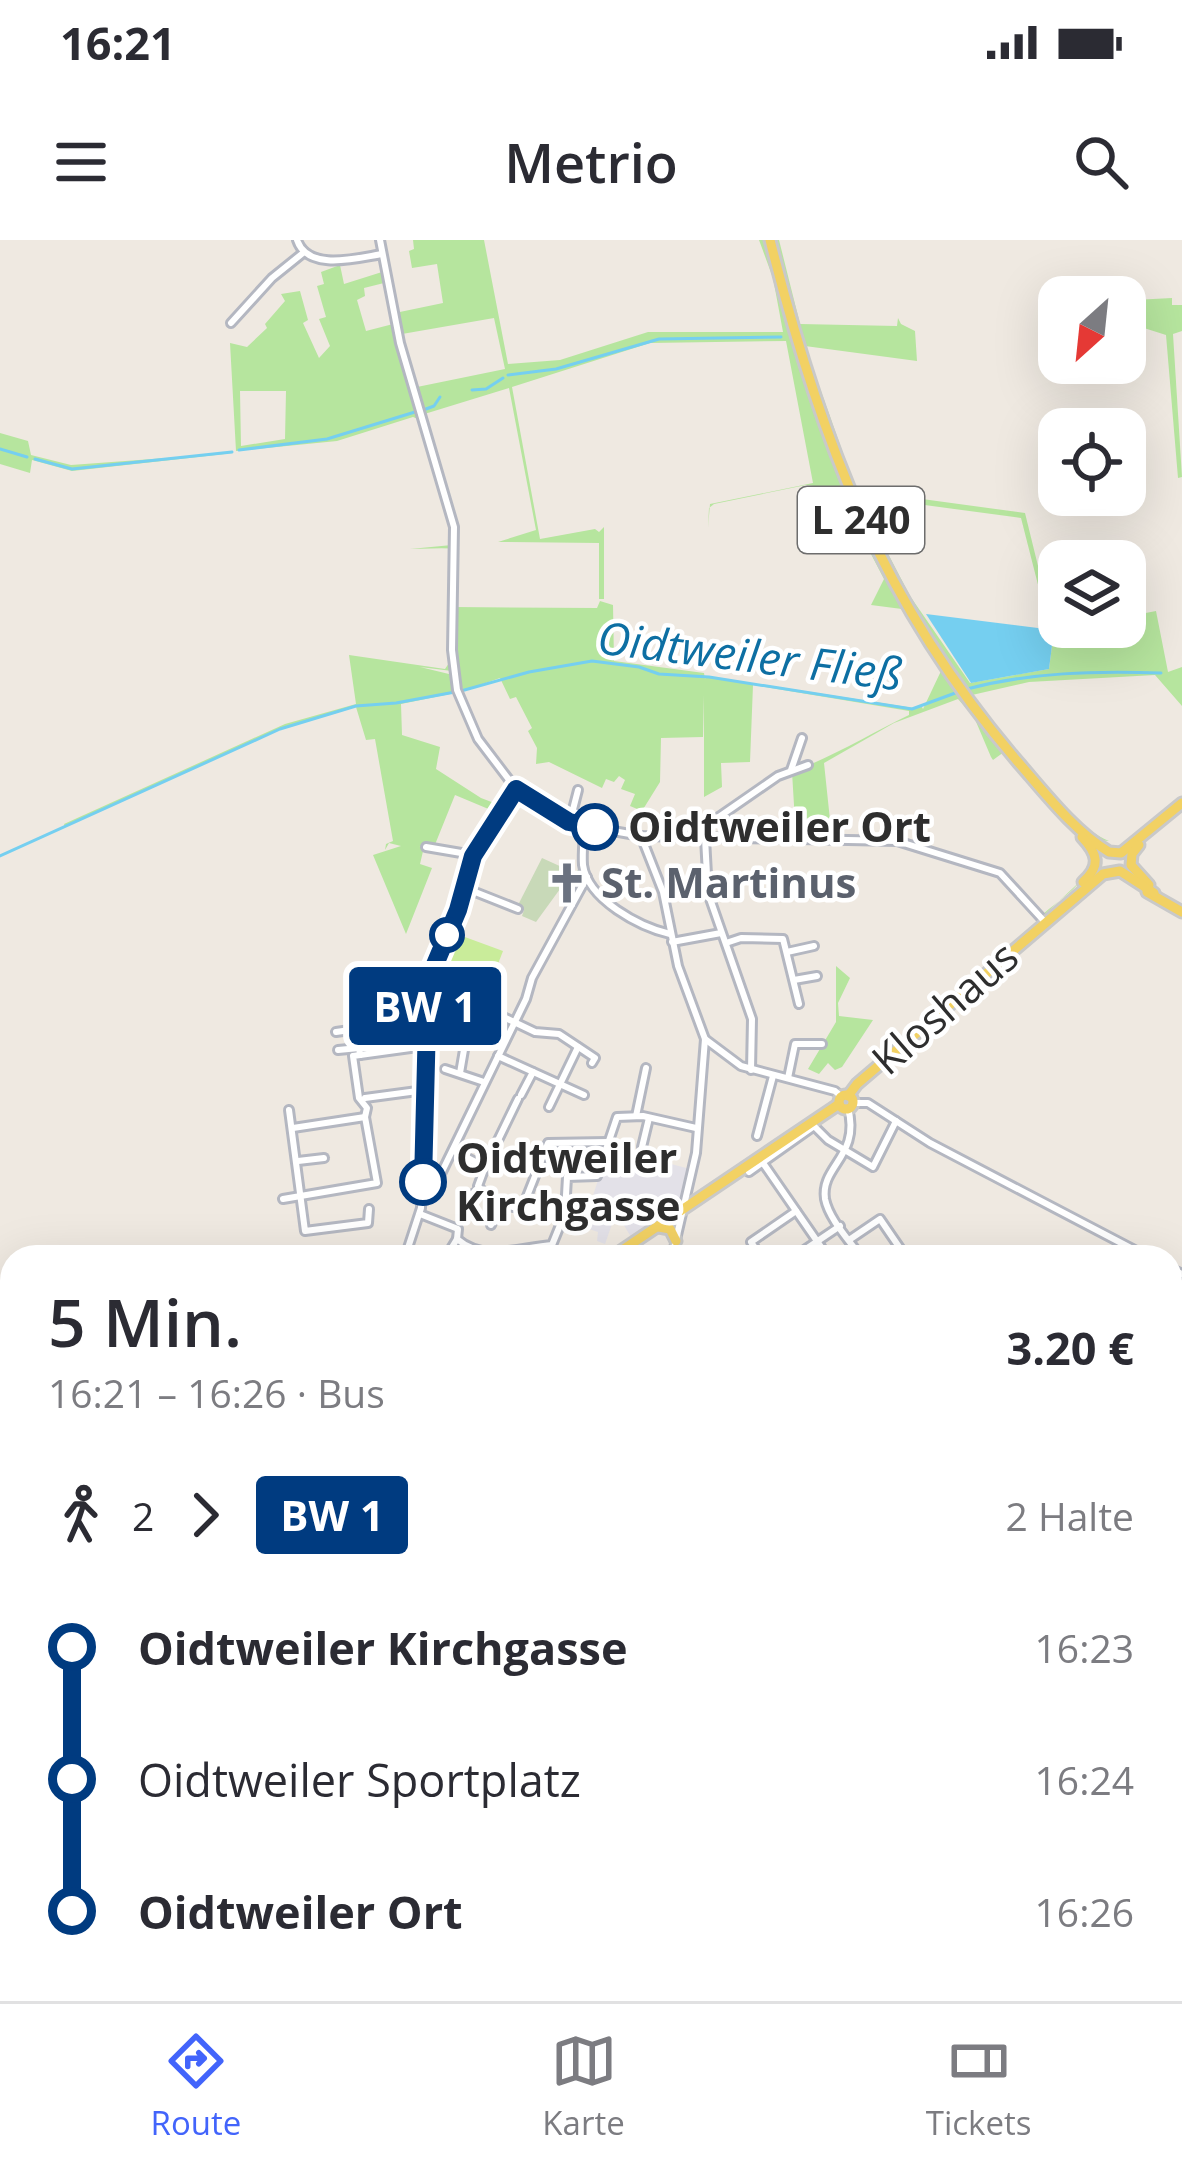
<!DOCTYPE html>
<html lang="de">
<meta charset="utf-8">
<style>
:root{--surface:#fff;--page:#f2f2f3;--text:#2b2b33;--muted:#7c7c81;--line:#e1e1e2;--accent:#4264fb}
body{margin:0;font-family:"Open Sans",sans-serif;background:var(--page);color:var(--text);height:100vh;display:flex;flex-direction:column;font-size:45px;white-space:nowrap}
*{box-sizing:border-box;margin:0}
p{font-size:39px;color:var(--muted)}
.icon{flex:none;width:66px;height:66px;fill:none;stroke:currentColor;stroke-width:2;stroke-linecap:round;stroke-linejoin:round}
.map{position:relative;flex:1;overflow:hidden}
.sheet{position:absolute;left:0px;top:1005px;width:1182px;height:756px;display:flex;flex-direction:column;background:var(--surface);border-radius:36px 36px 0 0;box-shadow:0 12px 48px #0002}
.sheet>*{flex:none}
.badge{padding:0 24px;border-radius:9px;font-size:42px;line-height:78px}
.needle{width:78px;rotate:207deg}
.fabs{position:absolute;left:1038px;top:36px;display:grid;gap:24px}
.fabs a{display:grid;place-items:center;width:108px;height:108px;border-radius:24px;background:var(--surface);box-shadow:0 12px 48px #0002;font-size:60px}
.map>.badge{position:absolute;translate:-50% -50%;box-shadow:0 0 0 6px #fff}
.legs{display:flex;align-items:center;gap:18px;height:132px;padding:0 48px;font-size:39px}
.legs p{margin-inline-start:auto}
.headline{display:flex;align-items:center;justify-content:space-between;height:204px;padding:0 48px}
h1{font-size:66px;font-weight:600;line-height:90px}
ul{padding:0 48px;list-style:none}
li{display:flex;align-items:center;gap:42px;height:132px;font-size:45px}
li i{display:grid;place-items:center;width:18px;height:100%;margin:0 15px;background:currentColor}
li i::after{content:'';width:30px;height:30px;margin:-15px;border:9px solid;border-radius:50%;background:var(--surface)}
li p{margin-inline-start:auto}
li:first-child i{background:linear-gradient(#0000 50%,currentColor 0)}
li:last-child i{background:linear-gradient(currentColor 50%,#0000 0)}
.status{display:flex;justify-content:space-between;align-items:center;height:84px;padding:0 60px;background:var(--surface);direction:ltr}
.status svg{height:33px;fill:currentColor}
header{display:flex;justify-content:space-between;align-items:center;height:156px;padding:0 48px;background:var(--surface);font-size:54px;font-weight:600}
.tab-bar{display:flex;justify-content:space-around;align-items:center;height:168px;border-top:3px solid var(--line);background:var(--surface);font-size:33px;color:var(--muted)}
.tab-bar a{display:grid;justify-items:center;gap:6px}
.tab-bar .selected{color:var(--accent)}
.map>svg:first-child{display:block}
</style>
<div class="status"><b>16:21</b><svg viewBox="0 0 49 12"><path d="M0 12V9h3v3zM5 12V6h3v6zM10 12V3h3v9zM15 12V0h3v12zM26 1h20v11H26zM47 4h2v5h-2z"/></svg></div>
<header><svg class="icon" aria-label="menu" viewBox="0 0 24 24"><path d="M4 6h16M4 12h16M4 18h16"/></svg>Metrio<svg class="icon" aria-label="search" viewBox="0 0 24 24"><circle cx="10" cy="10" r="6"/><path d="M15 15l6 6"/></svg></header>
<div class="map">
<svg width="1182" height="1761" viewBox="0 0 1182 1761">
<rect width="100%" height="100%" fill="#efe9e1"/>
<path fill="#e3e1e8" d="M626 912 690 929 681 964 631 997 622 982 612 984 605 1004 597 1001 598 992 583 987 606 915 623 919Z"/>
<g fill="#b6e59e" fill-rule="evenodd">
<path d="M413 0H484L508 124 560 120 648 92H783L773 38 759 0H767C788 81 808 161 840 238 897 379 989 499 1092 609 1095 617 1093 628 1087 635L1043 676 1038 672 1001 632 930 609 1000 631 1042 675C1062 657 1097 638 1090 609L1004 512 993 520 991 517 974 477 958 459 894 483 824 523 832 599 796 598 792 532C834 516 870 494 909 475V471L753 445 750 522 721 523 722 547 704 557V455L703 497 661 498 660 542 642 571 630 566 635 554 621 549 625 540 619 536 614 542 606 539 602 548 549 522 536 524 537 508 528 491 532 488 516 457 510 459 500 438 460 452 463 448 458 446 453 409 454 367 597 368 600 361 613 365 614 421 704 433 705 439 706 436 914 468 921 465 923 469 941 431 902 369 871 365 884 339 837 249 806 245 714 264 709 268 708 288 710 264 813 243 786 101 650 103 512 147 540 299 595 289 599 292 604 287V359H599V303L498 302 536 290 509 148 418 176 448 267 453 302 418 179 413 177 337 201 236 211 230 103 247 107 267 88 265 84 285 61 281 54 300 51 308 80 303 83 319 118 330 106 319 79 326 77 317 46 324 44 321 32 340 25 344 44 382 32 384 43 364 48 365 56 357 60 366 91 397 83 395 73 443 63 437 24 412 28 409 11 414 9ZM494 78 505 129 417 147 402 94ZM240 151H286L285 199 241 206Z"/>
<path d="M772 0H779L800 84 897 86 898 78 901 84 915 91 917 121 805 106 856 250 1025 273 1052 383 1048 384 1021 278 858 256 910 356 970 443 1049 429 1054 390 1125 387V377L1156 371 1168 432 1182 427V466L1155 435 1029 442 972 455C999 491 1069 586 1109 601L1099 600 1065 571 1014 514 946 424 892 336 817 162Z"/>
<path d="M1122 45H1132L1134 60 1172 58V65H1182V91L1173 94 1182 237 1178 238 1166 95 1125 82Z"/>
<path d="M0 193 28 201 31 215 71 225 234 213 72 231 32 220 30 233 0 224Z"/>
<path d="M452 305V431L420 427 449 434 455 453 401 464 402 495 440 507 436 529 481 558 502 566 498 573 455 555 434 607 419 606 424 607 420 624 432 628 406 694 373 615 401 606 389 603 385 610 386 604 393 601 375 499 366 500 356 467 279 490 65 587 64 584 285 484 356 464 349 415 445 429 449 423 452 308 410 309Z"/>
<path d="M836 726 850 738 838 763 839 776 873 780 842 827 835 830 828 823 819 834 808 829 836 782Z"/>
<path d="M1170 1692H1182V1761H927L930 1749H1170Z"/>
</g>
<path fill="#c8d9b8" d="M542 618 575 633 582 625 583 645 561 633 557 640 560 649 536 682 522 676 524 670 517 667Z"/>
<g fill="#c9ec9a">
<path d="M454 693 503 711 491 742 443 726Z"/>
<path d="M12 1215V1377L0 1390V1227Z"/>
</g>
<path fill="#75cff0" d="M926 374 1054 390 1049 429 971 443Z"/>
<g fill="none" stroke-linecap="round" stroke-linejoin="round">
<g stroke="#75cff0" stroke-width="3">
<path d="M508 135 556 129 659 99 781 97"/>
<path d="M472 150 486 149 503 138"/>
<path d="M426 169 434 166 440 157"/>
<path d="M0 209 27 217"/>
<path d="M239 210 327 199 415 172"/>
<path d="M35 219 72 229 232 212"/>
<path d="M967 449C1031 432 1095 431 1161 433"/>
<path d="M461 451 529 432 592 421 639 427 659 434 709 437 912 469 958 452"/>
<path d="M0 616 280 489 356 466 396 463 455 452"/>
</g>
<g stroke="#b4b7c1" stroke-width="12">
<g id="minor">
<path d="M297 0C308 32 357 18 382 14"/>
<path d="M380 0 400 103 454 287 452 410 457 450 478 499 516 549 574 584 641 596 897 601 1000 633 1044 681"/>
<path d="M231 83 272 38 303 13"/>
<path d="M791 530 802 498"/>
<path d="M570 581 578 550"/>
<path d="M584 586C584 598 582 612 583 625 588 660 640 687 670 694"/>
<path d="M641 596 663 652 678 726 705 799 696 913 672 1017"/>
<path d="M690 597 778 536 808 525"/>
<path d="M705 598 708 653 752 779 751 830"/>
<path d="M426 607 473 615"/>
<path d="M465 648 518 669"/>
<path d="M672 702 721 693"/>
<path d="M726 703 741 698 783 699 799 764"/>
<path d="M787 712 814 706"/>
<path d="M794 740 817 736"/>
<path d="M382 746 428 741"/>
<path d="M425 753 491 771 535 792 559 794 595 818 592 823"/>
<path d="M354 762 360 815"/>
<path d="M336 792 357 789"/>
<path d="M705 799 741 826 835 851 842 857"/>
<path d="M338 810 359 808"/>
<path d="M360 815 425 806"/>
<path d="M498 816 584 855"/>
<path d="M445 829 484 842"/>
<path d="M460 833 465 804"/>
<path d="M788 838 795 804H822"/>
<path d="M521 855 533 832"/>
<path d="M365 858 425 850"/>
<path d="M853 863H868L930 903 1148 1017"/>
<path d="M549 867 578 807"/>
<path d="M848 868C861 916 820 926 825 959 829 979 849 1000 861 1017"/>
<path d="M289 870 305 991 368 983 369 969"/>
<path d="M636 876 646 828"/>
<path d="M293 888 365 877"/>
<path d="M757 896 773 836"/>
<path d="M642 907 649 878"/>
<path d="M454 911 485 927 478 946C497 973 536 969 565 973"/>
<path d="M298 921 324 918"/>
<path d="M763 923 828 1017"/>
<path d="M485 927 518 859"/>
<path d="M749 932 814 886 828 900 873 927 896 881"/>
<path d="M435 946 526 759 532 738 587 637"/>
<path d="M469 957 479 950"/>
<path d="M283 959 377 943 365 877 367 868 359 858 353 816 360 815"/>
<path d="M522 969 548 903 608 902"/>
<path d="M420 974 458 989 457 999 446 1017"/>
<path d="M491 985 500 962"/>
<path d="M457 999C485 1023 520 1007 552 1005L565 973 567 937 597 936 617 877 643 876 696 888"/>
<path d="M849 1000 880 979 906 1017"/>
<path d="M405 1017 421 968 428 741 458 670 473 615 516 549"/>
<path d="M761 1017 751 1002 796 971"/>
<path d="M794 1017 840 986"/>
<path d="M1170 1028 1182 1034"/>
<path d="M0 1392 12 1379"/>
<path d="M4 1418 12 1430"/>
<path d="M0 1474 12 1487"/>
<path d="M0 1533 12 1523"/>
<path d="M0 1550 12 1564"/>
<path d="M0 1620 12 1634"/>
<path d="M0 1672 12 1668"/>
<path d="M471 1749 474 1761"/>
<path d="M537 1749 538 1755"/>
<path d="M666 1749 669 1761"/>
<path d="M718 1749 765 1761"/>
<path d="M139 1754V1749"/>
<path d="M586 1759 599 1761"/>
<path d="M42 1761 43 1749"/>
<path d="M84 1761 85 1749"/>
<path d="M178 1761 179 1749"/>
<path d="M234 1761 235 1749"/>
<path d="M274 1761 275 1749"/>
<path d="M311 1761 313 1749"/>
<path d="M321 1761 323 1749"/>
<path d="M341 1761 343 1749"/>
<path d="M385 1761 387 1749"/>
<path d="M423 1761 426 1749"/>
</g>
</g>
<g stroke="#c9c9c9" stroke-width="15">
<g id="major">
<path d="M770 0C820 199 882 364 1018 522 1045 553 1074 591 1109 612L1121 613 1182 563"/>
<path d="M1082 597C1098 614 1101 626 1083 642"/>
<path d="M1139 605 1132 614 1131 625 1149 645"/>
<path d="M1147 652 1182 672"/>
<circle cx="846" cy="862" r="7"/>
<path d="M848 856 857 844 1103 634 1120 631 1154 653"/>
<path d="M659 987 670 989 676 1001"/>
<path d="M612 1017 839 864"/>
<path d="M0 1419 6 1417V1410"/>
</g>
</g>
<use href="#minor" stroke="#fff" stroke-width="6"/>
<use href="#major" stroke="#f2d163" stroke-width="9"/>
</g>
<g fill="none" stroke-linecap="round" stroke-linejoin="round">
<g stroke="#fff" stroke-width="27">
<path id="line-1" d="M423 942 428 741 458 670 473 616 516 549 569 582 595 587"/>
</g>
<use href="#line-1" stroke="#003b80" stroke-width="18"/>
</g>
<defs>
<g id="church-bare" transform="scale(3.24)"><path d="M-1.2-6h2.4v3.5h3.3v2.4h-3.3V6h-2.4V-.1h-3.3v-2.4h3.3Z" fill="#6b7280" stroke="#fff" stroke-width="2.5" paint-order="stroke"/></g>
</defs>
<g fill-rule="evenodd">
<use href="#church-bare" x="567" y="643"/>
</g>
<g fill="#fff" stroke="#003b80" stroke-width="6">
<circle cx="595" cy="587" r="21"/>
<circle cx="447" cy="695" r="15"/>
<circle cx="423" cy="942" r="21"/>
</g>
<g text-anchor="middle" stroke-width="9" stroke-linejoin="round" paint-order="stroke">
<rect fill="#fff" stroke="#6d6d6d" stroke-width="3" x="798" y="247" width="126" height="66" rx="9"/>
<g font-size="39" font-weight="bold" fill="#2e2e2e">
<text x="861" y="294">L 240</text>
</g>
<g font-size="42" font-weight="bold" fill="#2e2e2e" stroke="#fff" text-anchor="start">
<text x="628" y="602">Oidtweiler Ort</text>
<text x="456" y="933">Oidtweiler<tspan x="456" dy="48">Kirchgasse</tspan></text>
</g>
<g font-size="42" font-weight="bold" fill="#5b616d" stroke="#fff" text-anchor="start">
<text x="601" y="658">St. Martinus</text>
</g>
<g font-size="42" fill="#2e2e2e" stroke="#fff">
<text transform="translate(945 768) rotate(-41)" y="15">Kloshaus</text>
</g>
<g font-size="45" font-style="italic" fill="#0d6fa3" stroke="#fff">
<text transform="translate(750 416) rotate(7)" y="16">Oidtweiler Fließ</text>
</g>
</g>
</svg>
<div class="fabs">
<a><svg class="needle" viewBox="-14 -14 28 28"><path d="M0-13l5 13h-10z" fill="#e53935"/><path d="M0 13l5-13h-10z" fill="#7c7c81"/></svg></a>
<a><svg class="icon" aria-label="locate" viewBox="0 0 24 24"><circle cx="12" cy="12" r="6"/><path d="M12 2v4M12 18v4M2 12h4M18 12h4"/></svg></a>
<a><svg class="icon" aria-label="layers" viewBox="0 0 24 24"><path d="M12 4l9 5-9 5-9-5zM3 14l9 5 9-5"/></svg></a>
</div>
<b class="badge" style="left:425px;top:766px;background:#003b80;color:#fff">BW 1</b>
<section class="sheet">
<div class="headline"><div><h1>5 Min.</h1><p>16:21 – 16:26 · Bus</p></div><b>3.20 €</b></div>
<div class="legs"><svg class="icon" aria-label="walk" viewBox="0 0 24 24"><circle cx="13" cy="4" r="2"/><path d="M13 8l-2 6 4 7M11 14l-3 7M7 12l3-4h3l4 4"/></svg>2<svg class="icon" aria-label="forward" viewBox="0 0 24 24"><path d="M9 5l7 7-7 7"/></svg><b class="badge" style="background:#003b80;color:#fff">BW 1</b><p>2 Halte</p></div>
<ul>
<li><i style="color:#003b80"></i><b>Oidtweiler Kirchgasse</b><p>16:23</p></li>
<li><i style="color:#003b80"></i><span>Oidtweiler Sportplatz</span><p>16:24</p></li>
<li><i style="color:#003b80"></i><b>Oidtweiler Ort</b><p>16:26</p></li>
</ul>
</section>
</div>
<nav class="tab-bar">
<a class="selected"><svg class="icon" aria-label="directions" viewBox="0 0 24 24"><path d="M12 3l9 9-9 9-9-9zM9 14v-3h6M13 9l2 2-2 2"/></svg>Route</a>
<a><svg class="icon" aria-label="map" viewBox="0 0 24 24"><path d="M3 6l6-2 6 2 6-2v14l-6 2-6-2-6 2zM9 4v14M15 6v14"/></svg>Karte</a>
<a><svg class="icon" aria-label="tickets" viewBox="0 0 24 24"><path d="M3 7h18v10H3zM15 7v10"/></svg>Tickets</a>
</nav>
